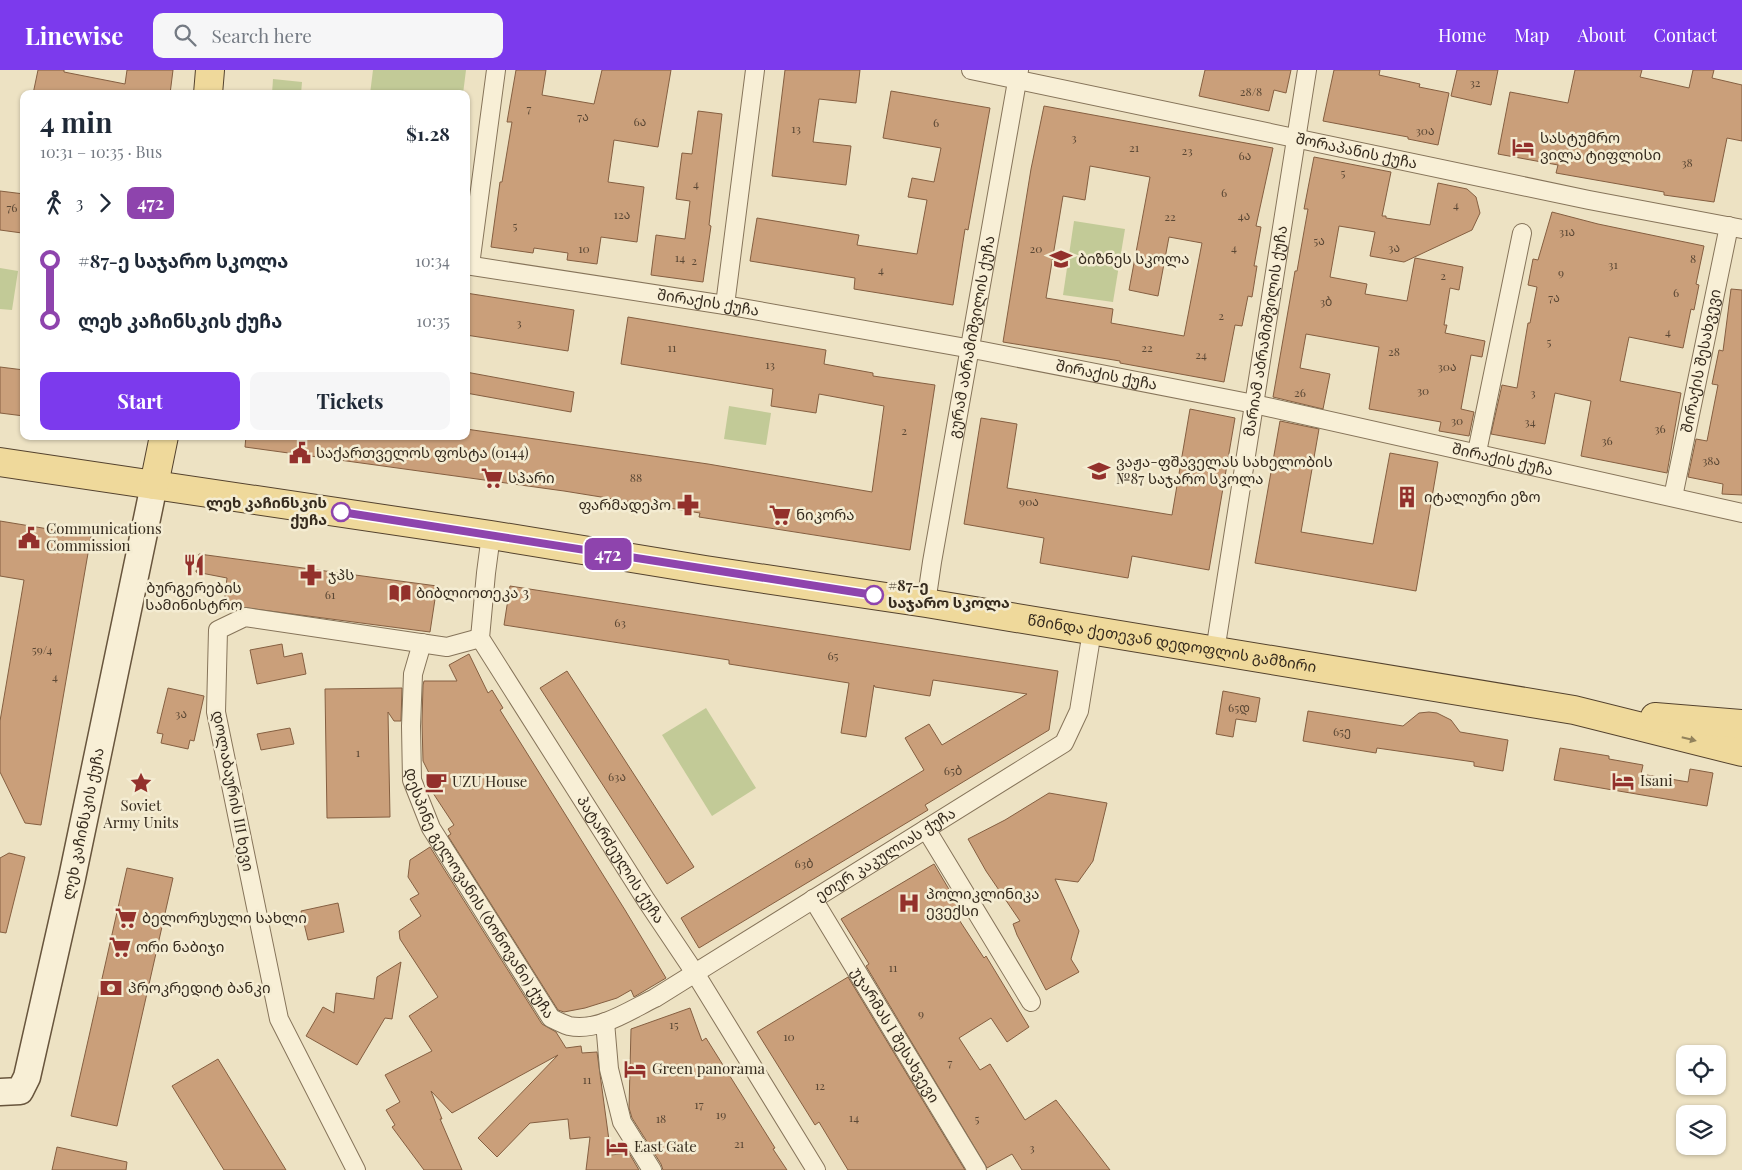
<!DOCTYPE html>
<meta charset="utf-8">
<style>
:root{--surface:#fff;--page:#f6f6f7;--text:#1f2937;--muted:#747a83;--accent:#7c3aed}
body{margin:0;font-family:"Playfair Display","Noto Sans Georgian",serif;background:var(--page);color:var(--text);height:100vh;display:flex;flex-direction:column;font-size:19px;white-space:nowrap}
*{box-sizing:border-box;margin:0}
p{font-size:16px;color:var(--muted)}
.icon{flex:none;width:28px;height:28px;fill:none;stroke:currentColor;stroke-width:2;stroke-linecap:round;stroke-linejoin:round}
.map{position:relative;flex:1;overflow:hidden}
.sheet{position:absolute;left:20px;top:20px;width:450px;height:350px;display:flex;flex-direction:column;background:var(--surface);border-radius:10px;box-shadow:0 1px 4px #0004}
.sheet>*{flex:none}
.badge{padding:0 10px;border-radius:8px;font-size:18px;line-height:32px}
.fabs{position:absolute;left:1676px;top:975px;display:grid;gap:10px}
.fabs a{display:grid;place-items:center;width:50px;height:50px;border-radius:10px;background:var(--surface);box-shadow:0 1px 4px #0004;font-size:25px}
.map>.badge{position:absolute;translate:-50% -50%;box-shadow:0 0 0 2px #fff}
.legs{display:flex;align-items:center;gap:8px;height:55px;padding:0 20px;font-size:16px}
.legs p{margin-inline-start:auto}
.head{display:flex;align-items:center;justify-content:space-between;height:85px;padding:0 20px}
h1{font-size:28px;font-weight:700;line-height:38px}
.action{display:flex;gap:10px;margin-top:auto;padding:10px 20px}
.action a{flex:1;height:58px;border-radius:10px;background:var(--accent);color:#fff;font-size:20px;font-weight:700;line-height:58px;text-align:center}
.action a+a{background:var(--page);color:var(--text)}
ul{padding:0 20px;list-style:none}
li{display:flex;align-items:center;gap:18px;height:60px;font-size:19px}
li i{display:grid;place-items:center;width:8px;height:100%;margin:0 6px;background:currentColor}
li i::after{content:'';width:12px;height:12px;margin:-6px;border:4px solid;border-radius:50%;background:var(--surface)}
li p{margin-inline-start:auto}
li:first-child i{background:linear-gradient(#0000 50%,currentColor 0)}
li:last-child i{background:linear-gradient(currentColor 50%,#0000 0)}
header{display:flex;align-items:center;gap:30px;box-sizing:border-box;height:70px;padding:0 25px;background:var(--accent);color:#fff}
header strong{font-size:24px}
nav{display:flex;gap:28px;margin-inline-start:auto;font-size:18px}
.search{width:350px;height:45px;background:var(--page);display:flex;align-items:center;gap:12px;box-sizing:border-box;padding:0 18px;border-radius:10px;color:var(--muted);font-size:19px}
.map>svg:first-child{display:block}
</style>
<header>
<strong>Linewise</strong>
<div class="search"><svg class="icon" aria-label="search" viewBox="0 0 24 24"><circle cx="10" cy="10" r="6"/><path d="M15 15l6 6"/></svg>Search here</div>
<nav><a>Home</a><a>Map</a><a>About</a><a>Contact</a></nav>
</header>
<div class="map">
<svg width="1742" height="1100" viewBox="0 0 1742 1100">
<rect width="100%" height="100%" fill="#ede2c3"/>
<g fill="#c2ca97">
<path d="M373 0H466L463 24H370Z"/>
<path d="M273 9 302 12 301 24H272Z"/>
<path d="M1074 151 1125 159 1113 232 1063 225Z"/>
<path d="M0 198 18 201 12 240 0 239Z"/>
<path d="M729 336 771 343 766 375 724 369Z"/>
<path d="M706 638 756 718 712 746 662 665Z"/>
</g>
<g fill="#ca9f7a" stroke="#855f41" fill-rule="evenodd">
<path d="M38 0H64V2L125 14 127 0H173L170 24H33Z"/>
<path d="M516 0H546L542 25 594 34 602 0H671L658 77 614 70 608 112 644 117 637 172 601 167 597 194 567 190 568 183 534 178 533 183 491 177 500 112H502L512 52H507Z"/>
<path d="M785 0H860L856 33 819 29 813 72 851 76 846 115 772 106Z"/>
<path d="M1205 0H1291L1286 23 1274 20 1269 41 1199 26Z"/>
<path d="M1334 0H1380L1379 5 1420 14 1419 17 1449 23 1438 75 1408 69V67L1323 51Z"/>
<path d="M1457 0H1498L1491 35 1451 26Z"/>
<path d="M1575 0H1642L1640 7 1689 18 1693 0H1714L1712 8 1742 15V71L1727 68 1714 132 1664 125V122L1556 103 1558 95 1498 84 1510 22 1568 33Z"/>
<path d="M891 21 990 38 968 160 965 159 953 235 854 219 855 208 750 191 757 148 859 165 857 175 917 184 927 130 908 127 912 108 934 112 941 78 883 68Z"/>
<path d="M1044 36 1273 78 1256 156 1261 157 1254 196H1257L1252 227 1248 226 1242 256 1235 255 1224 312 1120 293V291L1003 272 1031 99ZM1090 96 1150 107 1129 220 1158 226 1169 167 1202 173 1184 266 1111 253 1113 239 1046 228 1063 126 1085 130Z"/>
<path d="M698 41 722 44 709 155 711 156 703 212 651 205 656 165 685 169 690 131 676 129 682 83 692 84Z"/>
<path d="M1314 87 1391 102 1382 146H1386V148L1430 155 1438 113 1467 119 1476 127 1480 143 1472 160 1404 192 1370 186 1375 162 1339 156 1330 207 1367 214 1365 224 1407 231 1415 188 1463 197 1459 220 1450 218 1444 255H1447L1445 263 1485 271 1482 287 1471 285 1461 339 1474 342 1469 366 1439 361 1441 352 1369 339 1379 277 1306 264 1300 298 1330 304 1323 339 1273 327 1295 201H1297L1308 139H1304Z"/>
<path d="M0 121 24 124 22 163 0 160Z"/>
<path d="M1552 142 1598 154 1704 176 1696 214 1699 215 1694 240 1691 239 1683 278 1629 267 1620 311 1681 323 1667 403 1581 386 1591 331 1555 323 1545 374 1491 364 1502 315 1517 318 1528 253H1530L1537 217 1528 215 1533 189 1538 190Z"/>
<path d="M1731 219 1742 220V425L1722 424 1723 414 1688 407 1696 369 1707 371 1718 315 1712 314 1719 280 1723 281Z"/>
<path d="M466 223 574 240 568 281 466 265Z"/>
<path d="M628 247 826 280 824 294 873 303V306L935 315 910 480 699 447 700 443 564 421 245 377 246 366H466V359L708 394 872 422 884 336 819 324 816 343 771 336 773 319 621 294Z"/>
<path d="M0 297 24 300V346L0 343Z"/>
<path d="M466 302 574 322 571 342 466 323Z"/>
<path d="M1190 339 1235 348 1209 500 1132 486 1128 508 1040 493 1044 468 964 454 981 348 1017 354 1007 418 1172 445Z"/>
<path d="M1280 351 1319 359 1301 462 1373 474 1390 383 1438 392 1416 521 1255 493Z"/>
<path d="M0 451 91 466 41 755 25 753 0 702V651L24 510 0 506Z"/>
<path d="M199 484 437 516 430 562 224 535 227 508 196 502Z"/>
<path d="M510 516 1058 601 1049 660 925 735 928 740 699 878 681 848 924 700 905 668 929 654 942 675 1027 624 933 610 930 626 875 617 874 615 866 667 841 663 849 613 729 594V590L504 555Z"/>
<path d="M282 574 284 587 302 583 306 604 257 614 250 580Z"/>
<path d="M469 584 488 623 492 620 503 638 500 640 625 840 666 908 634 927 631 920 617 928 585 938 564 942 558 940 448 766 451 764 448 759 454 755 431 720 434 719 428 709 431 707 423 691 422 652 423 615 424 611H457L449 595Z"/>
<path d="M567 601 694 797 667 814 540 618Z"/>
<path d="M168 618 204 626 194 671 190 670 188 679 161 673 163 664 157 663Z"/>
<path d="M402 618 401 651H394L388 642 390 747 327 748 325 619Z"/>
<path d="M1223 621 1260 628 1256 652 1236 649 1233 667 1216 664Z"/>
<path d="M1308 641 1403 656 1419 643 1429 642 1437 643 1451 650 1460 662 1508 670 1503 701 1474 696V692L1377 678 1376 683 1303 671Z"/>
<path d="M290 658 294 674 261 680 257 664Z"/>
<path d="M1560 678 1609 686V689L1643 695 1641 704 1688 712 1690 699 1713 703 1707 736 1554 710Z"/>
<path d="M1049 723 1107 733 1093 791 1078 812 1055 809 1079 861 1071 889 1079 902 1046 920 1017 865 1013 854 1020 851 986 801 968 769 1005 750Z"/>
<path d="M430 777 542 954 556 962 566 978 581 976 582 983 597 982 611 1085 629 1083 639 1100H586L590 1067 570 1069 568 1049 530 1053 497 1087 478 1068 558 985 452 1043 431 1021 442 1049H440L462 1100H424L392 1057 395 1055 386 1040 400 1032 385 1005 432 981 409 946 438 927 400 869 399 861 421 846 410 829 419 824 408 807 410 790Z"/>
<path d="M9 783 25 787 6 863 0 862V788Z"/>
<path d="M934 794 960 838 954 842 984 888 986 886 1029 957 1007 972 991 948 959 968 980 1000 990 994 1025 1050 1056 1030 1110 1100H1022L1012 1084 987 1098 866 896 869 894 841 849Z"/>
<path d="M127 798 173 808 117 1056 71 1046Z"/>
<path d="M338 833 344 862 308 870 301 841Z"/>
<path d="M401 892 392 949 385 948 357 995 306 966 323 937 334 943 336 923 374 929 377 907Z"/>
<path d="M848 907 965 1100H848L819 1052 815 1055 757 962Z"/>
<path d="M690 938 702 971 706 968 775 1078 773 1079 787 1100H663L661 1094 632 1048 629 1038 631 959Z"/>
<path d="M218 989 286 1100H224L172 1016Z"/>
<path d="M57 1077 127 1092 126 1100H52Z"/>
</g>
<g fill="none" stroke-linecap="round" stroke-linejoin="round">
<g stroke="#86745a" stroke-width="20">
<g id="minor">
<path id="s1" d="M971 0 1589 130 1742 159"/>
<path id="s2" d="M466 195 725 235 983 281 1254 334 1742 443"/>
<path d="M470 195 496 0"/>
<path d="M725 235 755 0"/>
<path d="M1477 382 1522 163"/>
<path id="s3" d="M1673 427 1729 156"/>
<path id="s4" d="M491 465 486 503 480 568 646 830 695 903 816 1100"/>
<path id="s5" d="M926 533 932 492 1019 0"/>
<path id="s6" d="M422 573 413 604 411 656 412 710 431 758 551 948C557 951 563 954 569 956 599 962 630 940 655 928L1064 673 1079 641 1092 561"/>
<path id="s7" d="M1215 581 1307 0"/>
<path d="M926 759 1031 932"/>
<path id="s8" d="M813 829 977 1100"/>
<path d="M605 952 609 999 622 1052 652 1100"/>
<path d="M356 1100 279 949 216 642 218 560 245 547 447 577 480 568"/>
</g>
</g>
<g stroke="#68553d" stroke-width="29">
<g id="secondary">
<path id="s9" d="M0 1022 20 1021 27 1007 72 808 154 415"/>
</g>
</g>
<g stroke="#54422e" stroke-width="30">
<g id="primary">
<path d="M208 24 210 0"/>
<path id="s10" d="M0 392 491 465 705 500 926 533 1574 640 1742 682"/>
<path d="M154 415 164 366"/>
<path d="M1655 647 1742 654"/>
</g>
</g>
<use href="#minor" stroke="#f8efd6" stroke-width="18"/>
<use href="#secondary" stroke="#f8efd6" stroke-width="26"/>
<use href="#primary" stroke="#efd99b" stroke-width="28"/>
</g>
<defs><path id="oneway-solid" d="M-6-.8H1V-3.2L6.5 0L1 3.2V.8H-6Z" transform="scale(1.25)"/></defs>
<use fill="#92825c" href="#oneway-solid" transform="translate(1689 669) rotate(14)"/>
<g fill="none" stroke-linecap="round" stroke-linejoin="round">
<g stroke="#fff" stroke-width="11">
<path id="line-1" d="M341 442 874 525"/>
</g>
<use href="#line-1" stroke="#8e44ad" stroke-width="8"/>
</g>
<defs>
<g id="hotel-bare" transform="scale(1.725)"><path d="M-6-4.5h1.5V1H6V5H4.5V3h-9V5H-6ZM-4 0a1.8 1.8 0 1 1 3.6 0ZM.5 0V-2.5h3Q6-2.5 6 0Z" fill="#93312c" stroke="#f4ecd2" stroke-width="2.5" paint-order="stroke"/></g>
<g id="school-bare" transform="scale(1.725)"><path d="M0-5L7-2L0 1L-7-2ZM-4 1L0 2.5L4 1V4Q0 6-4 4Z" fill="#93312c" stroke="#f4ecd2" stroke-width="2.5" paint-order="stroke"/></g>
<g id="civic-bare" transform="scale(1.725)"><path d="M-.6-6.5H3V-4.5H.6V-3L4-1V1h2V6H-6V1h2V-1L-.6-3ZM-1.2 2.5V6h2.4V2.5Z" fill="#93312c" stroke="#f4ecd2" stroke-width="2.5" paint-order="stroke"/></g>
<g id="supermarket-bare" transform="scale(1.725)"><path d="M-6-5.5h2.5l.6 2H6L4.5 2H-2.5L-4.4-4H-6ZM-1.5 3.2a1.3 1.3 0 1 0 .1 0ZM3 3.2a1.3 1.3 0 1 0 .1 0Z" fill="#93312c" stroke="#f4ecd2" stroke-width="2.5" paint-order="stroke"/></g>
<g id="building-bare" transform="scale(1.725)"><path d="M-4-6H4V6H1V3H-1V6H-4ZM-2.5-4.3h1.7v1.8h-1.7ZM.8-4.3h1.7v1.8H.8ZM-2.5-1h1.7V.8h-1.7ZM.8-1h1.7V.8H.8Z" fill="#93312c" stroke="#f4ecd2" stroke-width="2.5" paint-order="stroke"/></g>
<g id="pharmacy-bare" transform="scale(1.725)"><path d="M-2-6h4v4h4v4h-4v4h-4v-4h-4v-4h4Z" fill="#93312c" stroke="#f4ecd2" stroke-width="2.5" paint-order="stroke"/></g>
<g id="restaurant-bare" transform="scale(1.725)"><path d="M-5-6h1v4h1v-4h1v4h1v-4h1v5L-1.5 .5V6h-2V.5L-5-1ZM5-6V6H3V1.5H1.5Q1.5-4 5-6Z" fill="#93312c" stroke="#f4ecd2" stroke-width="2.5" paint-order="stroke"/></g>
<g id="library-bare" transform="scale(1.725)"><path d="M-6-4Q-3-5.5-.7-3.5V5Q-3 3-6 4ZM6-4Q3-5.5 .7-3.5V5Q3 3 6 4Z" fill="#93312c" stroke="#f4ecd2" stroke-width="2.5" paint-order="stroke"/></g>
<g id="cafe-bare" transform="scale(1.725)"><path d="M-5.5-4.5H6V0H3Q3 3.5 0 3.5H-2.5Q-5.5 3.5-5.5 0ZM3-3.2v2h1.7v-2ZM-6 4.5H4V6H-6Z" fill="#93312c" stroke="#f4ecd2" stroke-width="2.5" paint-order="stroke"/></g>
<g id="sight-bare" transform="scale(1.725)"><path d="M0-6L1.8-2.2L6-1.7L2.9 1.2L3.7 5.4L0 3.3L-3.7 5.4L-2.9 1.2L-6-1.7L-1.8-2.2Z" fill="#93312c" stroke="#f4ecd2" stroke-width="2.5" paint-order="stroke"/></g>
<g id="hospital-bare" transform="scale(1.725)"><path d="M-5-5h3v3.5h4V-5h3V5h-3V1.5h-4V5h-3Z" fill="#93312c" stroke="#f4ecd2" stroke-width="2.5" paint-order="stroke"/></g>
<g id="bank-bare" transform="scale(1.725)"><path d="M-6-4H6V4H-6ZM0-2.3a2.3 2.3 0 1 0 0 4.6a2.3 2.3 0 1 0 0-4.6Z" fill="#93312c" stroke="#f4ecd2" stroke-width="2.5" paint-order="stroke"/></g>
</defs>
<g fill-rule="evenodd">
<use href="#hotel-bare" x="1523" y="77"/>
<use href="#school-bare" x="1061" y="189"/>
<use href="#civic-bare" x="300" y="383"/>
<use href="#school-bare" x="1099" y="401"/>
<use href="#supermarket-bare" x="492" y="408"/>
<use href="#building-bare" x="1407" y="427"/>
<use href="#pharmacy-bare" x="688" y="435"/>
<use href="#supermarket-bare" x="780" y="445"/>
<use href="#civic-bare" x="29" y="468"/>
<use href="#restaurant-bare" x="194" y="495"/>
<use href="#pharmacy-bare" x="311" y="505"/>
<use href="#library-bare" x="400" y="523"/>
<use href="#hotel-bare" x="1623" y="711"/>
<use href="#cafe-bare" x="436" y="712"/>
<use href="#sight-bare" x="141" y="713"/>
<use href="#hospital-bare" x="909" y="833"/>
<use href="#supermarket-bare" x="126" y="848"/>
<use href="#supermarket-bare" x="120" y="877"/>
<use href="#bank-bare" x="111" y="918"/>
<use href="#hotel-bare" x="635" y="999"/>
<use href="#hotel-bare" x="617" y="1077"/>
</g>
<g fill="#fff" stroke="#8e44ad" stroke-width="2.5">
<circle cx="341" cy="442" r="9"/>
<circle cx="874" cy="525" r="9"/>
</g>
<g text-anchor="middle" stroke-width="5" stroke-linejoin="round" paint-order="stroke">
<g font-size="12" fill="#5b4835">
<text x="1475" y="17">32</text>
<text x="1251" y="26">28/8</text>
<text x="529" y="43">7</text>
<text x="583" y="51">7ა</text>
<text x="640" y="56">6ა</text>
<text x="936" y="57">6</text>
<text x="796" y="63">13</text>
<text x="1425" y="65">30ა</text>
<text x="1074" y="72">3</text>
<text x="1134" y="82">21</text>
<text x="1187" y="85">23</text>
<text x="1245" y="90">6ა</text>
<text x="1687" y="97">38</text>
<text x="1343" y="107">5</text>
<text x="696" y="118">4</text>
<text x="1224" y="127">6</text>
<text x="1456" y="139">4</text>
<text x="12" y="142">76</text>
<text x="622" y="149">12ა</text>
<text x="1244" y="150">4ა</text>
<text x="1170" y="151">22</text>
<text x="515" y="160">5</text>
<text x="1567" y="166">31ა</text>
<text x="1319" y="175">5ა</text>
<text x="1234" y="182">4</text>
<text x="1394" y="182">3ა</text>
<text x="584" y="183">10</text>
<text x="1036" y="183">20</text>
<text x="680" y="192">14</text>
<text x="1693" y="193">8</text>
<text x="694" y="195">2</text>
<text x="1613" y="199">31</text>
<text x="881" y="204">4</text>
<text x="1561" y="207">9</text>
<text x="1443" y="210">2</text>
<text x="1676" y="227">6</text>
<text x="1554" y="232">7ა</text>
<text x="1326" y="236">3ბ</text>
<text x="1221" y="250">2</text>
<text x="519" y="257">3</text>
<text x="1668" y="266">4</text>
<text x="1549" y="276">5</text>
<text x="672" y="282">11</text>
<text x="1147" y="282">22</text>
<text x="1394" y="286">28</text>
<text x="1201" y="289">24</text>
<text x="770" y="299">13</text>
<text x="1447" y="301">30ა</text>
<text x="1423" y="325">30</text>
<text x="1300" y="327">26</text>
<text x="1533" y="327">3</text>
<text x="1457" y="355">30</text>
<text x="1530" y="356">34</text>
<text x="1660" y="363">36</text>
<text x="904" y="365">2</text>
<text x="1607" y="375">36</text>
<text x="1711" y="395">38ა</text>
<text x="636" y="412">88</text>
<text x="1029" y="436">90ა</text>
<text x="330" y="529">61</text>
<text x="620" y="557">63</text>
<text x="42" y="584">59/4</text>
<text x="833" y="590">65</text>
<text x="55" y="611">4</text>
<text x="1239" y="642">65დ</text>
<text x="181" y="648">3ა</text>
<text x="1342" y="666">65ე</text>
<text x="358" y="687">1</text>
<text x="953" y="705">65ბ</text>
<text x="617" y="711">63ა</text>
<text x="804" y="798">63ბ</text>
<text x="893" y="902">11</text>
<text x="921" y="948">9</text>
<text x="674" y="959">15</text>
<text x="789" y="971">10</text>
<text x="950" y="997">7</text>
<text x="587" y="1014">11</text>
<text x="820" y="1020">12</text>
<text x="699" y="1039">17</text>
<text x="721" y="1049">19</text>
<text x="854" y="1052">14</text>
<text x="661" y="1053">18</text>
<text x="977" y="1053">5</text>
<text x="739" y="1078">21</text>
<text x="1032" y="1082">3</text>
</g>
<g font-size="15" fill="#362b1e" stroke="#f4ecd2" text-anchor="start">
<text x="1540" y="73">სასტუმრო<tspan x="1540" dy="17">ვილა ტიფლისი</tspan></text>
<text x="1078" y="194">ბიზნეს სკოლა</text>
<text x="316" y="388">საქართველოს ფოსტა (0144)</text>
<text x="1116" y="397">ვაჟა-ფშაველას სახელობის<tspan x="1116" dy="17">№87 საჯარო სკოლა</tspan></text>
<text x="508" y="413">სპარი</text>
<text x="1424" y="432">იტალიური ეზო</text>
<text x="671" y="440" text-anchor="end">ფარმადეპო</text>
<text x="796" y="450">ნიკორა</text>
<text x="46" y="464">Communications<tspan x="46" dy="17">Commission</tspan></text>
<text x="328" y="510">ჯპს</text>
<text x="194" y="523" text-anchor="middle">ბურგერების<tspan x="194" dy="17">სამინისტრო</tspan></text>
<text x="416" y="528">ბიბლიოთეკა 3</text>
<text x="1640" y="716">Isani</text>
<text x="452" y="717">UZU House</text>
<text x="141" y="741" text-anchor="middle">Soviet<tspan x="141" dy="17">Army Units</tspan></text>
<text x="926" y="829">პოლიკლინიკა<tspan x="926" dy="17">ევექსი</tspan></text>
<text x="142" y="853">ბელორუსული სახლი</text>
<text x="136" y="882">ორი ნაბიჯი</text>
<text x="128" y="923">პროკრედიტ ბანკი</text>
<text x="652" y="1004">Green panorama</text>
<text x="634" y="1082">East Gate</text>
</g>
<g font-size="15" fill="#362b1e" stroke="#f4ecd2">
<text dy="5" stroke="none"><textPath href="#s1" startOffset="394">შორაპანის ქუჩა</textPath></text>
<text dy="5" stroke="none"><textPath href="#s2" startOffset="245">შირაქის ქუჩა</textPath></text>
<text dy="5" stroke="none"><textPath href="#s7" startOffset="324">მარიამ აბრამიშვილის ქუჩა</textPath></text>
<text dy="5" stroke="none"><textPath href="#s5" startOffset="270">გურამ აბრამიშვილის ქუჩა</textPath></text>
<text dy="5" stroke="none"><textPath href="#s3" startOffset="139">შირაქის შესახვევი</textPath></text>
<text dy="5" stroke="none"><textPath href="#s2" startOffset="650">შირაქის ქუჩა</textPath></text>
<text dy="5" stroke="none"><textPath href="#s2" startOffset="1055">შირაქის ქუჩა</textPath></text>
<text dy="5" stroke="none"><textPath href="#s10" startOffset="1186">წმინდა ქეთევან დედოფლის გამზირი</textPath></text>
<text transform="translate(233 721) rotate(79)" y="5">დოლაბაურის III ხევი</text>
<text dy="5" stroke="none"><textPath href="#s9" startOffset="295">ლეხ კაჩინსკის ქუჩა</textPath></text>
<text dy="5" stroke="none"><textPath href="#s6" startOffset="798">ეთერ კაკულიას ქუჩა</textPath></text>
<text dy="5" stroke="none"><textPath href="#s4" startOffset="366">პატარძეულის ქუჩა</textPath></text>
<text dy="5" stroke="none"><textPath href="#s6" startOffset="270">დესპინე გელოვანის (ბონოვანი) ქუჩა</textPath></text>
<text dy="5" stroke="none"><textPath href="#s8" startOffset="159">უჯარმას I შესახვევი</textPath></text>
</g>
<g font-size="15" font-weight="bold" fill="#362b1e" stroke="#f4ecd2" text-anchor="end">
<text x="327" y="438">ლეხ კაჩინსკის<tspan x="327" dy="17">ქუჩა</tspan></text>
<text x="888" y="521" text-anchor="start">#87-ე<tspan x="888" dy="17">საჯარო სკოლა</tspan></text>
</g>
</g>
</svg>
<div class="fabs">
<a><svg class="icon" aria-label="locate" viewBox="0 0 24 24"><circle cx="12" cy="12" r="6"/><path d="M12 2v4M12 18v4M2 12h4M18 12h4"/></svg></a>
<a><svg class="icon" aria-label="layers" viewBox="0 0 24 24"><path d="M12 4l9 5-9 5-9-5zM3 14l9 5 9-5"/></svg></a>
</div>
<b class="badge" style="left:608px;top:484px;background:#8e44ad;color:#fff">472</b>
<section class="sheet">
<div class="head"><div><h1>4 min</h1><p>10:31 – 10:35 · Bus</p></div><b>$1.28</b></div>
<div class="legs"><svg class="icon" aria-label="walk" viewBox="0 0 24 24"><circle cx="13" cy="4" r="2"/><path d="M13 8l-2 6 4 7M11 14l-3 7M7 12l3-4h3l4 4"/></svg>3<svg class="icon" aria-label="forward" viewBox="0 0 24 24"><path d="M9 5l7 7-7 7"/></svg><b class="badge" style="background:#8e44ad;color:#fff">472</b></div>
<ul>
<li><i style="color:#8e44ad"></i><b>#87-ე საჯარო სკოლა</b><p>10:34</p></li>
<li><i style="color:#8e44ad"></i><b>ლეხ კაჩინსკის ქუჩა</b><p>10:35</p></li>
</ul>
<div class="action"><a>Start</a><a>Tickets</a></div>
</section>
</div>
